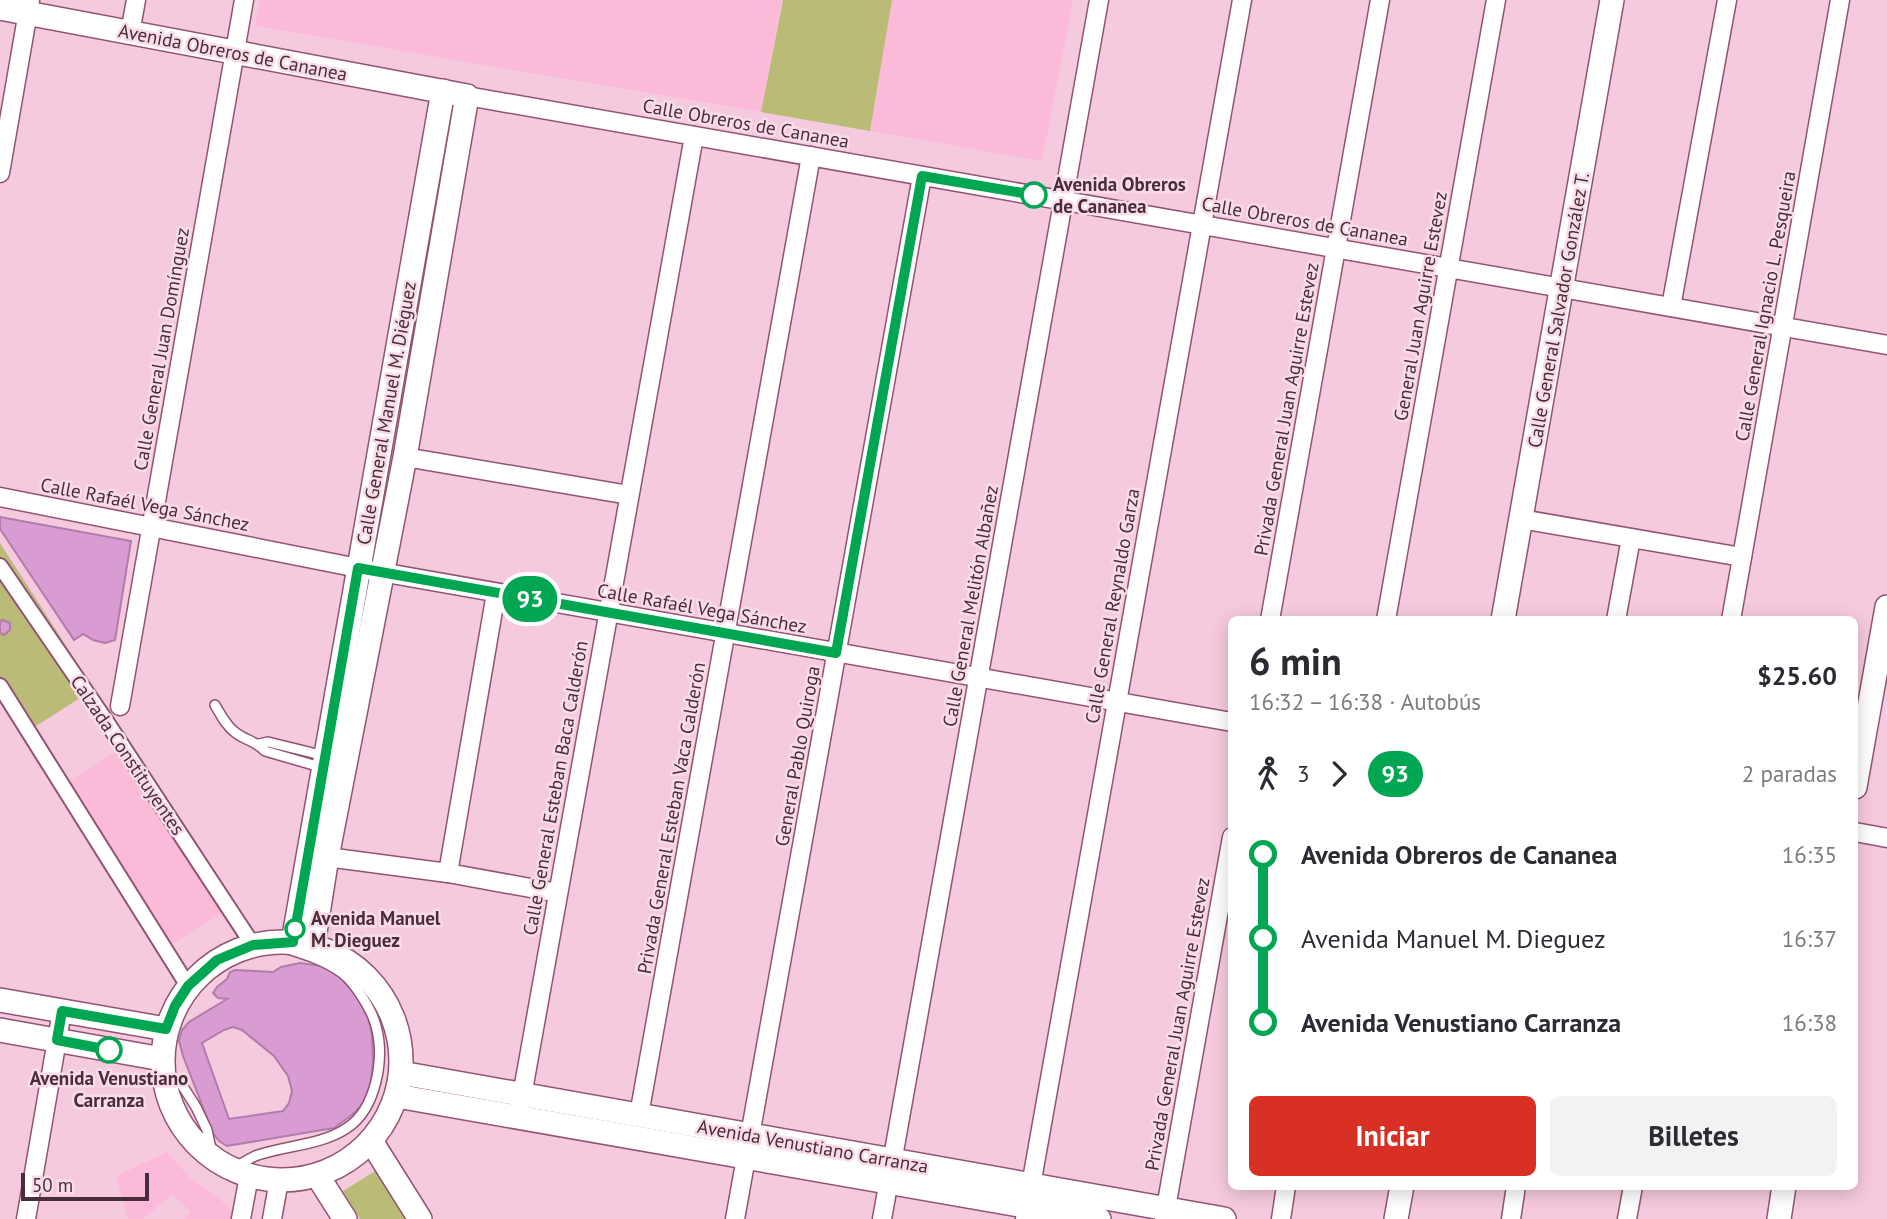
<!DOCTYPE html>
<html lang="es">
<meta charset="utf-8">
<style>
:root{--surface:#fff;--page:#f2f2f3;--text:#2b2b33;--muted:#7c7c81;--accent:#d93025}
body{margin:0;font-family:"PT Sans",sans-serif;background:var(--page);color:var(--text);height:100vh;display:flex;flex-direction:column;font-size:26px;white-space:nowrap}
*{box-sizing:border-box;margin:0}
p{font-size:23px;color:var(--muted)}
.icon{flex:none;width:38px;height:38px;fill:none;stroke:currentColor;stroke-width:2;stroke-linecap:round;stroke-linejoin:round}
.map{position:relative;flex:1;overflow:hidden}
.sheet{position:absolute;left:1228px;top:616px;width:630px;height:574px;display:flex;flex-direction:column;background:var(--surface);border-radius:10px;box-shadow:0 4px 18px #0003}
.sheet>*{flex:none}
.badge{padding:0 14px;border-radius:23px;font-size:24px;line-height:46px}
.scale{position:absolute;left:21px;bottom:18px;width:128px;box-sizing:border-box;padding-left:7px;border:4px solid #492d3a;border-top:0;font-size:19px;line-height:24px;white-space:nowrap;color:#492d3a;-webkit-text-stroke:5px #fadce9;paint-order:stroke}
.map>.badge{position:absolute;translate:-50% -50%;box-shadow:0 0 0 4px #fff}
.legs{display:flex;align-items:center;gap:10px;height:77px;padding:0 21px;font-size:23px}
.legs p{margin-inline-start:auto}
.overview{display:flex;align-items:center;justify-content:space-between;height:119px;padding:0 21px}
h1{font-size:38px;font-weight:800;line-height:52px}
.cta{display:flex;gap:14px;margin-top:auto;padding:14px 21px}
.cta a{flex:1;height:80px;border-radius:10px;background:var(--accent);color:#fff;font-size:28px;font-weight:800;line-height:80px;text-align:center}
.cta a+a{background:var(--page);color:var(--text)}
ul{padding:0 21px;list-style:none}
li{display:flex;align-items:center;gap:24px;height:84px;font-size:26px}
li i{display:grid;place-items:center;width:10px;height:100%;margin:0 9px;background:currentColor}
li i::after{content:'';width:18px;height:18px;margin:-9px;border:5px solid;border-radius:50%;background:var(--surface)}
li p{margin-inline-start:auto}
li:first-child i{background:linear-gradient(#0000 50%,currentColor 0)}
li:last-child i{background:linear-gradient(currentColor 50%,#0000 0)}
.map>svg:first-child{display:block}
</style>
<div class="map">
<svg width="1887" height="1219" viewBox="0 0 1887 1219">
<rect width="100%" height="100%" fill="#f6cade"/>
<g fill="#fbbbd8">
<path d="M260 0H782L761 112 255 26Z"/>
<path d="M892 0H1073L1042 161 870 131Z"/>
<path d="M117 751 221 913 172 944 68 783Z"/>
<path d="M167 1152 191 1179 211 1192 235 1212 234 1219H184L191 1211 171 1195 143 1219H128L116 1176Z"/>
</g>
<g fill="#b9bb77">
<path d="M783 0H892L870 131 761 112Z"/>
<path d="M0 543 94 689 22 735 0 701Z"/>
<path d="M377 1170 408 1219H360L343 1191Z"/>
</g>
<g fill="#d89bd2" stroke="#b17bab" stroke-width="2" fill-rule="evenodd">
<path d="M0 517 131 541 115 640 105 643 93 640 83 634 74 640 0 529Z"/>
<path d="M2 620 10 623V630L4 635 0 633V622Z"/>
<path d="M300 963 321 966 339 976 355 993 367 1013 372 1034 373 1060 371 1083 363 1104 352 1115 334 1128 227 1146 219 1141 213 1133 183 1056 179 1041 182 1030 189 1022 227 999 218 998 213 993 217 987 227 979 230 972 235 970 273 972 281 967ZM233 1027 242 1030 274 1056 288 1076 292 1091 289 1103 283 1111 229 1119 202 1043 224 1030Z"/>
</g>
<g fill="none" stroke-linecap="round" stroke-linejoin="round">
<g stroke="#925372" stroke-width="12">
<g id="service">
<path d="M215 705C221 715 226 726 236 733 245 740 256 741 265 751L324 768"/>
<path d="M259 744 268 742 325 756"/>
<path d="M163 1074 182 1085 196 1107 207 1130 213 1158"/>
<path d="M232 1169C239 1165 247 1160 255 1156 285 1145 320 1146 347 1128 376 1109 385 1059 376 1026 372 1010 355 983 342 973 322 958 296 952 273 944"/>
</g>
</g>
<g stroke="#925372" stroke-width="18">
<g id="pedestrian">
<path d="M0 566 104 718 253 945"/>
<path d="M0 686 188 986"/>
</g>
</g>
<g stroke="#925372" stroke-width="21">
<g id="minor">
<path d="M130 33 136 0"/>
<path d="M467 96 1887 345"/>
<path d="M0 173 30 0"/>
<path d="M1671 307 1727 0"/>
<path d="M405 457 629 495"/>
<path d="M0 497 358 568 1232 722"/>
<path d="M1521 519 1742 557"/>
<path d="M1270 620 1380 0"/>
<path d="M1386 620 1496 0"/>
<path d="M1616 620 1631 538"/>
<path d="M1731 620 1840 0"/>
<path d="M120 706 244 0"/>
<path d="M1855 832 1887 838"/>
<path d="M327 857 448 873 558 893"/>
<path d="M448 873 496 593"/>
<path d="M520 1107 694 136"/>
<path d="M639 1115 811 156"/>
<path d="M26 1219 62 1011"/>
<path d="M241 1219 249 1176"/>
<path d="M272 1219 279 1180"/>
<path d="M735 1219 922 176"/>
<path d="M882 1219 1099 0"/>
<path d="M1025 1219 1242 0"/>
<path d="M1164 1219 1232 837"/>
<path d="M1281 1219 1286 1186"/>
<path d="M1511 1219 1516 1186"/>
<path d="M1627 1219 1633 1186"/>
</g>
</g>
<g stroke="#925372" stroke-width="26">
<g id="tertiary">
<path d="M0 8 467 96 405 457 327 857 313 945"/>
<path d="M1503 620 1612 0"/>
<path d="M1855 787 1887 607"/>
<circle cx="282" cy="1061" r="119"/>
<path d="M293 942 443 91"/>
<path d="M0 1000 166 1029"/>
<path d="M0 1030 162 1059"/>
<path d="M401 1073 1224 1219"/>
<path d="M397 1096 1099 1219"/>
<path d="M371 1141 420 1219"/>
<path d="M317 1175 345 1219"/>
<path d="M1396 1219 1402 1186"/>
<path d="M1779 1219 1784 1186"/>
</g>
</g>
<use href="#service" stroke="#fff" stroke-width="9"/>
<use href="#pedestrian" stroke="#fff" stroke-width="14"/>
<use href="#minor" stroke="#fff" stroke-width="18"/>
<use href="#tertiary" stroke="#fff" stroke-width="23"/>
</g>
<g fill="none" stroke-linecap="round" stroke-linejoin="round">
<g stroke="#fff" stroke-width="16">
<path id="line-1" d="M109 1050 57 1040 62 1011 166 1029 175 1006 188 986 217 960 253 945 293 942 358 568 836 653 922 176 1034 195"/>
</g>
<use href="#line-1" stroke="#00a651" stroke-width="10"/>
</g>
<g fill="#fff" stroke="#00a651" stroke-width="3.5">
<circle cx="1034" cy="195" r="12"/>
<circle cx="295" cy="929" r="9"/>
<circle cx="109" cy="1050" r="12"/>
</g>
<g text-anchor="middle" stroke-width="5" stroke-linejoin="round" paint-order="stroke">
<g font-size="19" fill="#492d3a" stroke="#fadce9">
<text transform="translate(233 52) rotate(11)" y="7">Avenida Obreros de Cananea</text>
<text transform="translate(746 123) rotate(10)" y="7">Calle Obreros de Cananea</text>
<text transform="translate(1305 221) rotate(10)" y="7">Calle Obreros de Cananea</text>
<text transform="translate(1420 306) rotate(-80)" y="7">General Juan Aguirre Estevez</text>
<text transform="translate(1765 306) rotate(-80)" y="7">Calle General Ignacio L. Pesqueira</text>
<text transform="translate(1558 310) rotate(-80)" y="7">Calle General Salvador González T.</text>
<text transform="translate(161 349) rotate(-80)" y="7">Calle General Juan Domínguez</text>
<text transform="translate(1286 409) rotate(-80)" y="7">Privada General Juan Aguirre Estevez</text>
<text transform="translate(386 413) rotate(-80)" y="7">Calle General Manuel M. Diéguez</text>
<text transform="translate(145 504) rotate(11)" y="7">Calle Rafaél Vega Sánchez</text>
<text transform="translate(970 606) rotate(-80)" y="7">Calle General Melitón Albañez</text>
<text transform="translate(1112 606) rotate(-80)" y="7">Calle General Reynaldo Garza</text>
<text transform="translate(702 608) rotate(10)" y="7">Calle Rafaél Vega Sánchez</text>
<text transform="translate(128 755) rotate(56)" y="7">Calzada Constituyentes</text>
<text transform="translate(797 756) rotate(-80)" y="7">General Pablo Quiroga</text>
<text transform="translate(555 788) rotate(-80)" y="7">Calle General Esteban Baca Calderón</text>
<text transform="translate(671 818) rotate(-80)" y="7">Privada General Esteban Vaca Calderón</text>
<text transform="translate(1177 1024) rotate(-80)" y="7">Privada General Juan Aguirre Estevez</text>
<text transform="translate(813 1146) rotate(10)" y="7">Avenida Venustiano Carranza</text>
</g>
<g font-size="19" font-weight="bold" fill="#492d3a" stroke="#fadce9" text-anchor="start">
<text x="1053" y="191">Avenida Obreros<tspan x="1053" dy="22">de Cananea</tspan></text>
<text x="311" y="925">Avenida Manuel<tspan x="311" dy="22">M. Dieguez</tspan></text>
<text x="109" y="1085" text-anchor="middle">Avenida Venustiano<tspan x="109" dy="22">Carranza</tspan></text>
</g>
</g>
</svg>
<div class="scale">50 m</div>
<b class="badge" style="left:530px;top:599px;background:#00a651;color:#fff">93</b>
<section class="sheet">
<div class="overview"><div><h1>6 min</h1><p>16:32 – 16:38 · Autobús</p></div><b>$25.60</b></div>
<div class="legs"><svg class="icon" aria-label="walk" viewBox="0 0 24 24"><circle cx="13" cy="4" r="2"/><path d="M13 8l-2 6 4 7M11 14l-3 7M7 12l3-4h3l4 4"/></svg>3<svg class="icon" aria-label="forward" viewBox="0 0 24 24"><path d="M9 5l7 7-7 7"/></svg><b class="badge" style="background:#00a651;color:#fff">93</b><p>2 paradas</p></div>
<ul>
<li><i style="color:#00a651"></i><b>Avenida Obreros de Cananea</b><p>16:35</p></li>
<li><i style="color:#00a651"></i><span>Avenida Manuel M. Dieguez</span><p>16:37</p></li>
<li><i style="color:#00a651"></i><b>Avenida Venustiano Carranza</b><p>16:38</p></li>
</ul>
<div class="cta"><a>Iniciar</a><a>Billetes</a></div>
</section>
</div>
